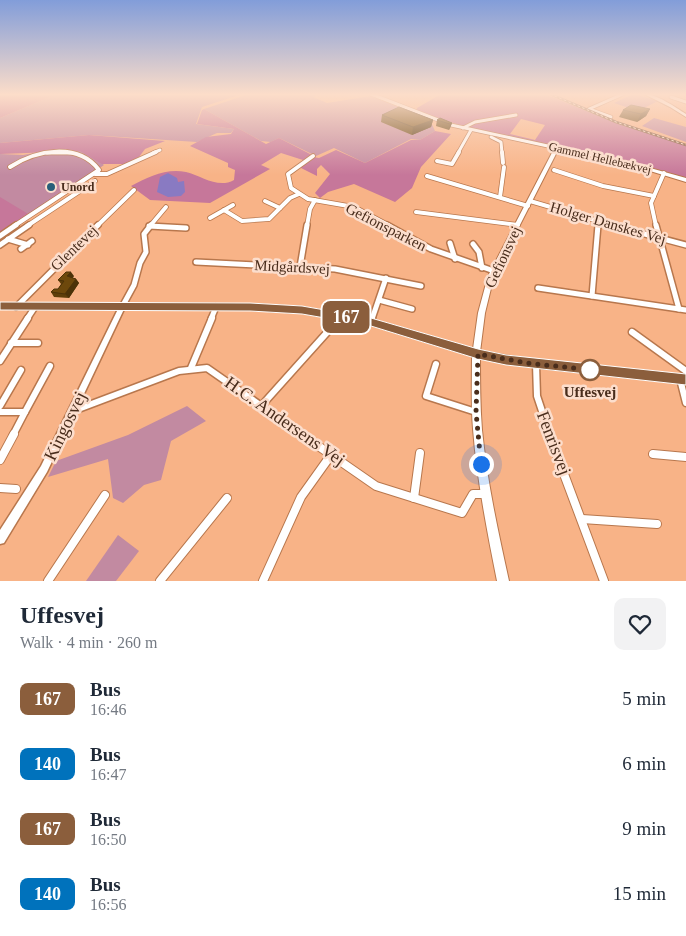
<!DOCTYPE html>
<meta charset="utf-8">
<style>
:root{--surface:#fff;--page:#f2f2f3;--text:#1f2937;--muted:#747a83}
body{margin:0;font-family:Georgia,serif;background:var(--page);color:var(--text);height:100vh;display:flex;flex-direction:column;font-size:19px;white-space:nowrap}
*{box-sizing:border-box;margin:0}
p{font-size:16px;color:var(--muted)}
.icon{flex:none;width:28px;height:28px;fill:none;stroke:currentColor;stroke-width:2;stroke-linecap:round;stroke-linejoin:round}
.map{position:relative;height:581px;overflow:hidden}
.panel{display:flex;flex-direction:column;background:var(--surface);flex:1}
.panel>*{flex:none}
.badge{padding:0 10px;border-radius:8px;font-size:18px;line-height:32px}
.you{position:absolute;width:25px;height:25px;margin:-12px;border:4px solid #fff;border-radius:50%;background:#1a73e8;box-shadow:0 0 0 8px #1a73e833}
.map>.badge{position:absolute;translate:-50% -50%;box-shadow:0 0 0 2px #fff}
.round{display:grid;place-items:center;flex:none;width:52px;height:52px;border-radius:10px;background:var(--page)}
.head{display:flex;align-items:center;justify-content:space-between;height:85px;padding:0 20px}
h1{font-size:24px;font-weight:700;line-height:38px}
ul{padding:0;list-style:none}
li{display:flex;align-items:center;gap:15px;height:65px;padding:0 20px}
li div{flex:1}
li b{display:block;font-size:19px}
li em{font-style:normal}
li .badge{min-width:55px;font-weight:700;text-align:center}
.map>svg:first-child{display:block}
</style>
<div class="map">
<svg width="686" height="581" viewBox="0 0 686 581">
<rect width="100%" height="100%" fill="#f8b387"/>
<g fill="#c28aa1">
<path d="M57 94H242L202 107 196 124 234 129 231 133H217L197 142 89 135 0 143V118Z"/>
<path d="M249 94H318L313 97 327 103 371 96 430 120 435 131 420 140 411 139 365 163 334 148 316 156 279 138 271 142 261 141 204 109Z"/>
<path d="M633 94H636L658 101 638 111 614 103Z"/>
<path d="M654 118 686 127V142L642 126Z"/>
<path d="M58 149H85L104 165 30 215 0 207V154L23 155Z"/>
<path d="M187 406 206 421 171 441 161 480 144 485 123 503 113 498 108 459 48 477 56 461 128 435Z"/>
<path d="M118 535 139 551 116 581H86Z"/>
</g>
<g fill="#c6779a" fill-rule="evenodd">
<path d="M0 94H57L0 118Z"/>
<path d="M441 94H545L618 124 686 145V178L608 157 472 129 416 111 417 108ZM521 119 545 125 535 140 510 134Z"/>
<path d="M204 109 266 144 279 138 312 155 303 160 281 153 261 165 270 169 210 203 150 200 131 186C148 177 166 168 186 172 202 176 218 189 234 180L235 170 228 167V163L190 146 206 137 231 134 234 129 197 124 202 110Z"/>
<path d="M435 131 451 134 421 167 412 188 395 202 354 184 328 192 320 198 315 193 330 174 321 165 317 169V176L299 167 313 157 319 158 336 150 365 163 411 140H420Z"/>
<path d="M89 135 165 141 145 149 139 157 125 164H102L80 151 0 154V143Z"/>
<path d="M0 197 30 215 0 234Z"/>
</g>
<path fill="#897ac2" d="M168 173 177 178 178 182 184 181 185 192 181 196 168 197 157 192 160 177Z"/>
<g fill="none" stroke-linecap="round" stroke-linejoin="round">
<g stroke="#b8774d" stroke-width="4.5">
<g id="minor-far4">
<path d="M371 94 451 125 557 148"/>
<path d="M671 97 686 102"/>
<path d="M611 117 589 109 623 94"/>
<path d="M463 128 475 122 516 115"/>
<path d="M491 137 501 142 502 153"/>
<path d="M47 153H72"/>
<path d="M153 153 160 150"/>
<path d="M458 153 471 130"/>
</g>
</g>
<g stroke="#b8774d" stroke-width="5.5">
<g id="minor-far3">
<path d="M502 152 503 163"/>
<path d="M313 156 288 174 291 188 308 199 354 207 390 226"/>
<path d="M437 161 452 164 459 152"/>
<path d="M10 167C36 150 78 142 99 170L14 226"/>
<path d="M554 170 603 186 654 196"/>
<path d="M95 174H107L156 152"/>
<path d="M427 176 528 206"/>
<path d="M500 197 504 167"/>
<path d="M265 201 280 208"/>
<path d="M530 201 615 226"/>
<path d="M224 210 242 221 269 219 290 198 299 194"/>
<path d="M416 212 518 225"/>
<path d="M210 218 233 205"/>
<path d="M27 226 95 181"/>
<path d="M97 226 134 190"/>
<path d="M149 226H158"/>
<path d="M150 226 166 207"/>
<path d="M307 226 310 209 315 200"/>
<path d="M598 226V222"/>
<path d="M656 226 651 203 664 173"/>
</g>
</g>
<g stroke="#b8774d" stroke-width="8">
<g id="minor-far2">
<path d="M387 225 431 249 494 271"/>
<path d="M611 225 686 245"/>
<path d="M656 225 679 309"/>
<path d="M149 226 186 228"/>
<path d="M0 236 16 225"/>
<path d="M8 239 28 245"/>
<path d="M450 243 455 259"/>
<path d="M473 244 479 252 482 268"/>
<path d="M0 245 29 225"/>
<path d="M21 249 32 241"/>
<path d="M196 262 335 269 421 286"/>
<path d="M300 267 307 225"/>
<path d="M538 288 686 310"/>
<path d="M592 296 598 225"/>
<path d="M379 300 412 309"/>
<path d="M16 307 98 225"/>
<path d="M122 307 134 285 140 263 146 252 144 234 151 225"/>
<path d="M27 319 35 307"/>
<path d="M211 319 216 307"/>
<path d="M338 319 341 316"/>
<path d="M372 319 386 278"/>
</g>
</g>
<g stroke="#b8774d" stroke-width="9">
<g id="minor-far1">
<path d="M371 322 372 318"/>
<path d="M632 332 686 371"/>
<path d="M11 343H38"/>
<path d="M0 361 28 318"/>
<path d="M436 364 426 396 476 412"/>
<path d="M536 364 537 396 550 435"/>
<path d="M191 368 212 318"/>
<path d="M680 379 686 403"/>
<path d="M262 405 340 318"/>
<path d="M0 406 21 370"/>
<path d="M73 411 179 371 207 368 303 435"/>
<path d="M0 412H25L13 435"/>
<path d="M25 412 50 366"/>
</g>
</g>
<g stroke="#b8774d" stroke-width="10">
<g id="minor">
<path d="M301 434 376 486 462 513 473 494H485"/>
<path d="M549 434 604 581"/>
<path d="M653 454 686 457"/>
<path d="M0 460 14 434"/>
<path d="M0 488 16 489"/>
<path d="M414 498 420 453"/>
<path d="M582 519 657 524"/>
<path d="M48 581 105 495"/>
<path d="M160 581 227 498"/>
<path d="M263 581 301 497 331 455"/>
</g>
</g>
<g stroke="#b8774d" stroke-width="3">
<g id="tertiary">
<path d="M120 305H124L125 307 47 472 4 543 0 544V530L41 466Z"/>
<path d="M478 351 543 362 686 377V383L543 368 478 357 475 356 474 354 475 352Z"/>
</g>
</g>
<g stroke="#b8774d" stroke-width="2">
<g id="secondary">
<path d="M644 94C657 94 675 107 686 114V117L670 107Z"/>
<path d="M555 147 625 161 686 178V182L624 163 558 150 494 276 485 313 480 352 482 354 480 356C480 381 480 405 482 430 487 481 498 531 509 581H497C487 531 477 480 473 429 471 404 472 380 472 356L371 325 302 313 250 310 0 309V303L250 304 302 307 371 319 473 349 478 313 488 276Z"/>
</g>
</g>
<use href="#minor-far4" stroke="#fff" stroke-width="3"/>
<use href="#minor-far3" stroke="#fff" stroke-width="4"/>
<use href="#minor-far2" stroke="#fff" stroke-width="5"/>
<use href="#minor-far1" stroke="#fff" stroke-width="6"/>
<use href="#minor" stroke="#fff" stroke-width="8"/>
<use href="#tertiary" fill="#fff" fill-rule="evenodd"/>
<use href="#secondary" fill="#fff" fill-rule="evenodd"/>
<g stroke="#855b41" stroke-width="2.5">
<path id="rail" d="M550 94 616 122 686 145"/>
</g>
<use href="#rail" stroke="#fcdecd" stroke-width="1" stroke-dasharray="2.5" stroke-linecap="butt"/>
</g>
<g fill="#5e3e0a">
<path d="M650 109 646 116 637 122 619 117 623 110Z"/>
<path d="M382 115 433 120 431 127 412 135 381 122Z"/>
<path d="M437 120 452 123 450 128 449 130 436 126Z"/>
<path d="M74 276 72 278 76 279 79 283 69 298 54 297 51 292 58 289 61 284 58 280Z"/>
</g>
<g fill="#4c3208">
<path d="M650 109 646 116 637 122 641 114Z"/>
<path d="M433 120 431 127 412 135 413 127Z"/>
<path d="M452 123 450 128 449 130 450 124Z"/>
<path d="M71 272 74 276 70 281 67 276Z"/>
<path d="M76 279 79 283 69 298 65 294Z"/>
</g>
<g fill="#6d480c" stroke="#4c3208">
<path d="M631 105 650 109 641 114 623 110Z"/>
<path d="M399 107 433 120 413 127 382 115Z"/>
<path d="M440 118 452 123 450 124 437 120Z"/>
<path d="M66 272H71L67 276 76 279 65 294 51 292 54 289H58L64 281 58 280Z"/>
</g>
<linearGradient id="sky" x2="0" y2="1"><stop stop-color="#829dd9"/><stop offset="0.54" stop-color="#fcddc9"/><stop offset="1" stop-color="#fcddc9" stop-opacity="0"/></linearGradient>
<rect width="686" height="175" fill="url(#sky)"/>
<path fill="#8b5e3c" stroke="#fff" d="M0 302 250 303 302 306 371 318 478 349 506 355 686 374V385L506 365 478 359 371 326 302 314 250 311 0 310Z"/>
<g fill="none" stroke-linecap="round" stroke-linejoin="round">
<path stroke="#492d1c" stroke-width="5" stroke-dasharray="0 9" d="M481 464 476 412 478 354 527 363 592 370H590"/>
</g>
<circle fill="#285f7a" stroke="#fcdecd" stroke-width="2" cx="51" cy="187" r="5"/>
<circle fill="#fff" stroke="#8b5e3c" stroke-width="2.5" cx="590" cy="370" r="10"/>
<g text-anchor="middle" stroke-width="5" stroke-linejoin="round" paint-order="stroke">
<g font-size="12" fill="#492d1c" stroke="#fcdecd">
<text transform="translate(600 158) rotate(13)" y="4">Gammel Hellebækvej</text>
</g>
<g font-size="12" font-weight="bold" fill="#492d1c" stroke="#fcdecd" text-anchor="start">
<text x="61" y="191">Unord</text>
</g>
<g font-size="15" fill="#492d1c" stroke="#fcdecd">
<text transform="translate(608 223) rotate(16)" y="5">Holger Danskes Vej</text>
<text transform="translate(386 227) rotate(27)" y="5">Gefionsparken</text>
<text transform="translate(74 248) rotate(-44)" y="5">Glentevej</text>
<text transform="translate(503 257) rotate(-65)" y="5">Gefionsvej</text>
<text transform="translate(292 267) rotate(3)" y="5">Midgårdsvej</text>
</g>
<g font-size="15" font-weight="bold" fill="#492d1c" stroke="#fcdecd">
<text x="590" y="397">Uffesvej</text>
</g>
<g font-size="18" fill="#492d1c" stroke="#fcdecd">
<text transform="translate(285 421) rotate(35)" y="6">H.C. Andersens Vej</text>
<text transform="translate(65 426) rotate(-64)" y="6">Kingosvej</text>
<text transform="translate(554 443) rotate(69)" y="6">Fenrisvej</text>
</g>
</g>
</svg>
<div class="you" style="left:481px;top:464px"></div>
<b class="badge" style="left:346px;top:317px;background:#8b5e3c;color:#fff">167</b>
</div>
<section class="panel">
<div class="head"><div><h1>Uffesvej</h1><p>Walk · 4 min · 260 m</p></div><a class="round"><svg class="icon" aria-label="heart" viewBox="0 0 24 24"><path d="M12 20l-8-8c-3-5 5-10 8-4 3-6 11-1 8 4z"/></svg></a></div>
<ul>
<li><span class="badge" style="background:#8b5e3c;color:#fff">167</span><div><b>Bus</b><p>16:46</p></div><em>5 min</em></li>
<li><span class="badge" style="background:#0072bc;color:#fff">140</span><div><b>Bus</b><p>16:47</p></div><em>6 min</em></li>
<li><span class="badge" style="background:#8b5e3c;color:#fff">167</span><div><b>Bus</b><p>16:50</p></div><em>9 min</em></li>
<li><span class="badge" style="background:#0072bc;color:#fff">140</span><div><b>Bus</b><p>16:56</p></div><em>15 min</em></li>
</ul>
</section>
